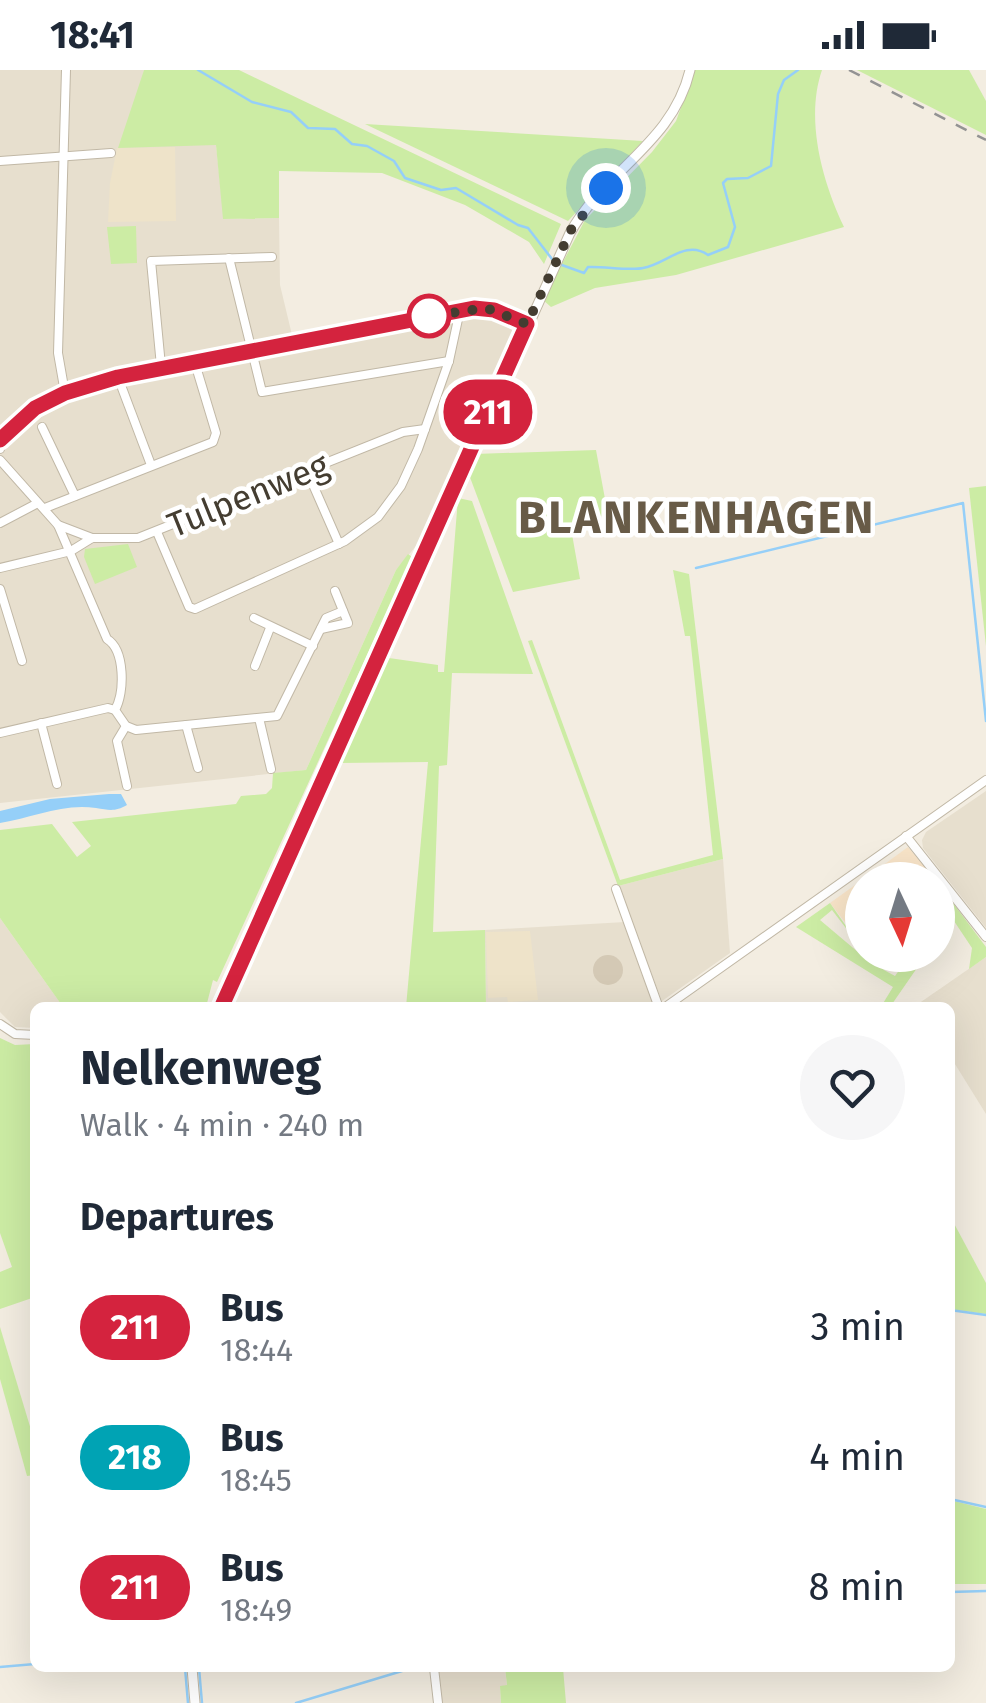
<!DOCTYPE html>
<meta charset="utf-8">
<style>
:root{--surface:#fff;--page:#f6f6f7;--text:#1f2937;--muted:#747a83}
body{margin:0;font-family:"Fira Sans",sans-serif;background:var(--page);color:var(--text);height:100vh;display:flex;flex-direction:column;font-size:38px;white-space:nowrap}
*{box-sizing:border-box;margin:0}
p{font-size:32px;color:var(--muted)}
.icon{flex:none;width:55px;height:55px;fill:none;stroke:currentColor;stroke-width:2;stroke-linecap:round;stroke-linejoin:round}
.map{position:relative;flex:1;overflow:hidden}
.details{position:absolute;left:30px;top:932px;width:925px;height:670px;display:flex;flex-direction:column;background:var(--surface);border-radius:15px;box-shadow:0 10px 40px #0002}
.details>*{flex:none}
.badge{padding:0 20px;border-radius:32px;font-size:35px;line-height:65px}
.needle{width:65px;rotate:176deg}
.controls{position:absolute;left:845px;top:792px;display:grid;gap:20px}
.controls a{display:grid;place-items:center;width:110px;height:110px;border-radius:50%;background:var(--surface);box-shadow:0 10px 40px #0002;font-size:50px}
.you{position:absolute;width:50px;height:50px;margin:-25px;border:8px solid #fff;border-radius:50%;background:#1a73e8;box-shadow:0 0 0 15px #1a73e833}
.map>.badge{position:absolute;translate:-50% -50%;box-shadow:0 0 0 5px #fff}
h2{padding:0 50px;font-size:38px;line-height:90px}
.round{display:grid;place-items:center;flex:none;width:105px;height:105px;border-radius:52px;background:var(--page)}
.overview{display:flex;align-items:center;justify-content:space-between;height:170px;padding:0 50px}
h1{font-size:48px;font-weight:700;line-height:75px}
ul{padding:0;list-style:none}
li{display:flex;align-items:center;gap:30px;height:130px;padding:0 50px}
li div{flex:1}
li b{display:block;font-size:38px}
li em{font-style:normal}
li .badge{min-width:110px;font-weight:700;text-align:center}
.status{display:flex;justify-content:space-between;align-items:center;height:70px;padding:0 50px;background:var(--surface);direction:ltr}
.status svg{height:28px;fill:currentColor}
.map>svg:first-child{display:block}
</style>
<div class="status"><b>18:41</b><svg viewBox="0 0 49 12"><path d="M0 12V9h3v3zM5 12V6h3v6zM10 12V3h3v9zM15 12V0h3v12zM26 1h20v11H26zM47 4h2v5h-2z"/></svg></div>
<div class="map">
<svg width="986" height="1633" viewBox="0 0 986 1633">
<rect width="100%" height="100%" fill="#f3ede1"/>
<g fill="#e7dfce">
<path d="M0 0H144L143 7 216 75 224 149 279 148 280 215 292 265 155 290 65 318 33 332 0 359Z"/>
<path d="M476 244 510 254 514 264 426 464 396 500 306 700 0 733V385L15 361 64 331 119 313Z"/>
<path d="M986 721V858L923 778 922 770 926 762Z"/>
<path d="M723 789 730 883 662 931 618 816Z"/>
<path d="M0 848 63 937 35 938V958L15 957 0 942Z"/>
<path d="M625 852 653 930 649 935 486 937 485 860Z"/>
<path d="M986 887V1044L950 986V938L920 937 918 934Z"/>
<path d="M438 1598H505L507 1616 500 1617 501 1633H442Z"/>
</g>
<g fill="#f8e4c8">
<path d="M908 777 936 810H863Z"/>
<path d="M862 810V874L830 833Z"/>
</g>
<g fill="#eee3c9">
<path d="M175 77 176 151 108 152 110 113 117 78Z"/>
<path d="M530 861 538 930 508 932 507 927 488 928 486 862Z"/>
</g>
<g fill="#cceca4">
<path d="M144 0H239L561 154 544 194 529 172 465 135 382 103 279 101V148L223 149 216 75 118 78Z"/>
<path d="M695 0H822C805 49 822 111 844 157L676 205 595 218 551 237 543 230 585 150 652 82 676 51Z"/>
<path d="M857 0H969L986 31V65Z"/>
<path d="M365 54 643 71 568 151Z"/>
<path d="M136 156 137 193 111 194 107 157Z"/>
<path d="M596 380 608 445 570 453 580 509 513 522 468 402 475 384Z"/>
<path d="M986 416V576L969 418Z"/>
<path d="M458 428 472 431 533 604 452 603 447 695 439 696 433 862 485 860 486 936 406 937 428 692 340 693 389 588 438 595V602H444Z"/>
<path d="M128 474 137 497 95 514 84 487 85 479Z"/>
<path d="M408 484 412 487 217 912 213 910 206 937H63L0 848V760L52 754 77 787 91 776 72 752 236 734 241 726 266 724 272 718 273 703 306 700 396 500Z"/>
<path d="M673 500 689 504 723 789 618 816 528 571 532 570 620 810 713 785 690 566H685Z"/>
<path d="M950 829 986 877V887L969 899 972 878 952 848 938 868V844Z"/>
<path d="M830 833 862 879 832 840 820 850 865 888 871 885 884 900 895 906 910 885H926L890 937 882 935 893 917 796 857Z"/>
<path d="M0 968 15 975 35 974V1227L0 1239V1202L12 1197 0 1163Z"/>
<path d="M950 1146 986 1213V1244L950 1239Z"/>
<path d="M0 1257 35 1373V1405L27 1406 0 1309Z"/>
<path d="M950 1430 986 1439V1514H950Z"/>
<path d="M505 1598H563L566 1633H501L500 1616 507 1615Z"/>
</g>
<path fill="#95cff8" d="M109 724H121L127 735C115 742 109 740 96 738 62 733 32 748 0 753V741L50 729Z"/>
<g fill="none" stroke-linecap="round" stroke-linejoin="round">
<g stroke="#95cff8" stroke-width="2.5">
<path d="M198 0 252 32 291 42 308 58 335 59 352 74 367 76 394 91 405 108 441 120 456 118 518 155 528 158 552 189"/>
<path d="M559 194 584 203 588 197C603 196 630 201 643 198 666 194 686 169 708 185L728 177 735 157 723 113 727 109 748 108 771 96 778 24 784 10 798 0"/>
<path d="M696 498 963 433 986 651"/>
<path d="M288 773 335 668"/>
<path d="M216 938 284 781"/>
<path d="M228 938 373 615"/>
<path d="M950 1240 986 1245"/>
<path d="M950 1429 986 1437"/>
<path d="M950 1522 986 1521"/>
<path d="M0 1597 35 1594"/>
<path d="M185 1598 188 1633"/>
<path d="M199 1598 202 1633"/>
<path d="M296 1633 412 1598"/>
</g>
</g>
<circle fill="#d4c9b5" cx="608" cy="900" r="15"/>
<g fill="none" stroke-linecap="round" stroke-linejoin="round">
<g stroke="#c1b8a6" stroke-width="10">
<g id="minor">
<path d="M0 91 111 83"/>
<path d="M229 188 262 322 449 291"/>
<path d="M161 296 151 191 272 187"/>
<path d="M122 318 151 395"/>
<path d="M65 323 58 283 66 0"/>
<path d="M42 357 75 426"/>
<path d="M0 370 35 337 65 323 118 307 474 238 494 240 527 254"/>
<path d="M0 378V379"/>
<path d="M0 390 58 455 107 569C125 580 125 622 115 640L126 656 136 660 277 646 326 548 343 541"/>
<path d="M307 401 339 474"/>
<path d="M45 438 213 372 216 363 197 300"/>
<path d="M0 453 36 434"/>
<path d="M58 455 92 468"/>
<path d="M157 462 189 537 195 539 345 471 378 447 401 416 418 379 449 291 460 240"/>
<path d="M0 498 71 481 92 468H138L403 362 425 359"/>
<path d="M0 519 22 591"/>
<path d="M254 548 313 576"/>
<path d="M321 559 348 553 335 521"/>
<path d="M255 596 270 558"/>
<path d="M259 648 271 699"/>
<path d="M41 653 57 714"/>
<path d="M186 655 198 698"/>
<path d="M126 656 117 671 127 716"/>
<path d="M0 663 108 638 115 640"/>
<path d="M906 766 986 867"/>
<path d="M616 819 659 938"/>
<path d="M664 938 986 710"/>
<path d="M0 954 15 964 35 965"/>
<path d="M434 1598 438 1633"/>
</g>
</g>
<g stroke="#c1b8a6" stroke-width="11">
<g id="tertiary">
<path d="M221 938 570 163C604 101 673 73 690 0"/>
<path d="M192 1598 195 1633"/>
</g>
</g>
<use href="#minor" stroke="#fff" stroke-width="8"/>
<use href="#tertiary" stroke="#fff" stroke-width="9"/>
<path stroke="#939393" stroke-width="2.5" stroke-dasharray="12 12" stroke-linecap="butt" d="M849 0 986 70"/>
</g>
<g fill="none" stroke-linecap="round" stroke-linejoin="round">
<g stroke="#fff" stroke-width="22">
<path id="line" d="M0 370 35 338 65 323 118 307 474 238 494 240 527 254 221 938"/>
</g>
<use href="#line" stroke="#d4233e" stroke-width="15"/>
<path stroke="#443d31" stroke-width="10" stroke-dasharray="0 18" d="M429 246 424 247 486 238 527 254 572 158 606 118"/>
</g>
<circle fill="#fff" stroke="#d4233e" stroke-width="5" cx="429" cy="246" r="20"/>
<g text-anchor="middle" stroke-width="9" stroke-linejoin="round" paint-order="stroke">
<g font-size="35" fill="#443d31" stroke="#fff">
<text transform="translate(248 425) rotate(-22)" y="12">Tulpenweg</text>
</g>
<g font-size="45" font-weight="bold" letter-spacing="2.5" fill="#685b47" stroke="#fff">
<text x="697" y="463">BLANKENHAGEN</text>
</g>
</g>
</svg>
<div class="controls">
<a><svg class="needle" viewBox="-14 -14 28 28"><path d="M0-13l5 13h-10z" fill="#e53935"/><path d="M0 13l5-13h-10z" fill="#747a83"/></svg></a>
</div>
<div class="you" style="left:606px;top:118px"></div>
<b class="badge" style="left:488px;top:342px;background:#d4233e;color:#fff">211</b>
<section class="details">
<div class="overview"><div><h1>Nelkenweg</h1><p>Walk · 4 min · 240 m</p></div><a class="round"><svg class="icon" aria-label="heart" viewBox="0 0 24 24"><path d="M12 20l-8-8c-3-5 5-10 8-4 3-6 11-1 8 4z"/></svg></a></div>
<h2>Departures</h2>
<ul>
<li><span class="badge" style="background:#d4233e;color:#fff">211</span><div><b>Bus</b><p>18:44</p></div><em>3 min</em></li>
<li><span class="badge" style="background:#00a3b4;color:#fff">218</span><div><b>Bus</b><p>18:45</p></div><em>4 min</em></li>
<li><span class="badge" style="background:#d4233e;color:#fff">211</span><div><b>Bus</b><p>18:49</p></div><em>8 min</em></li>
</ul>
</section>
</div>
